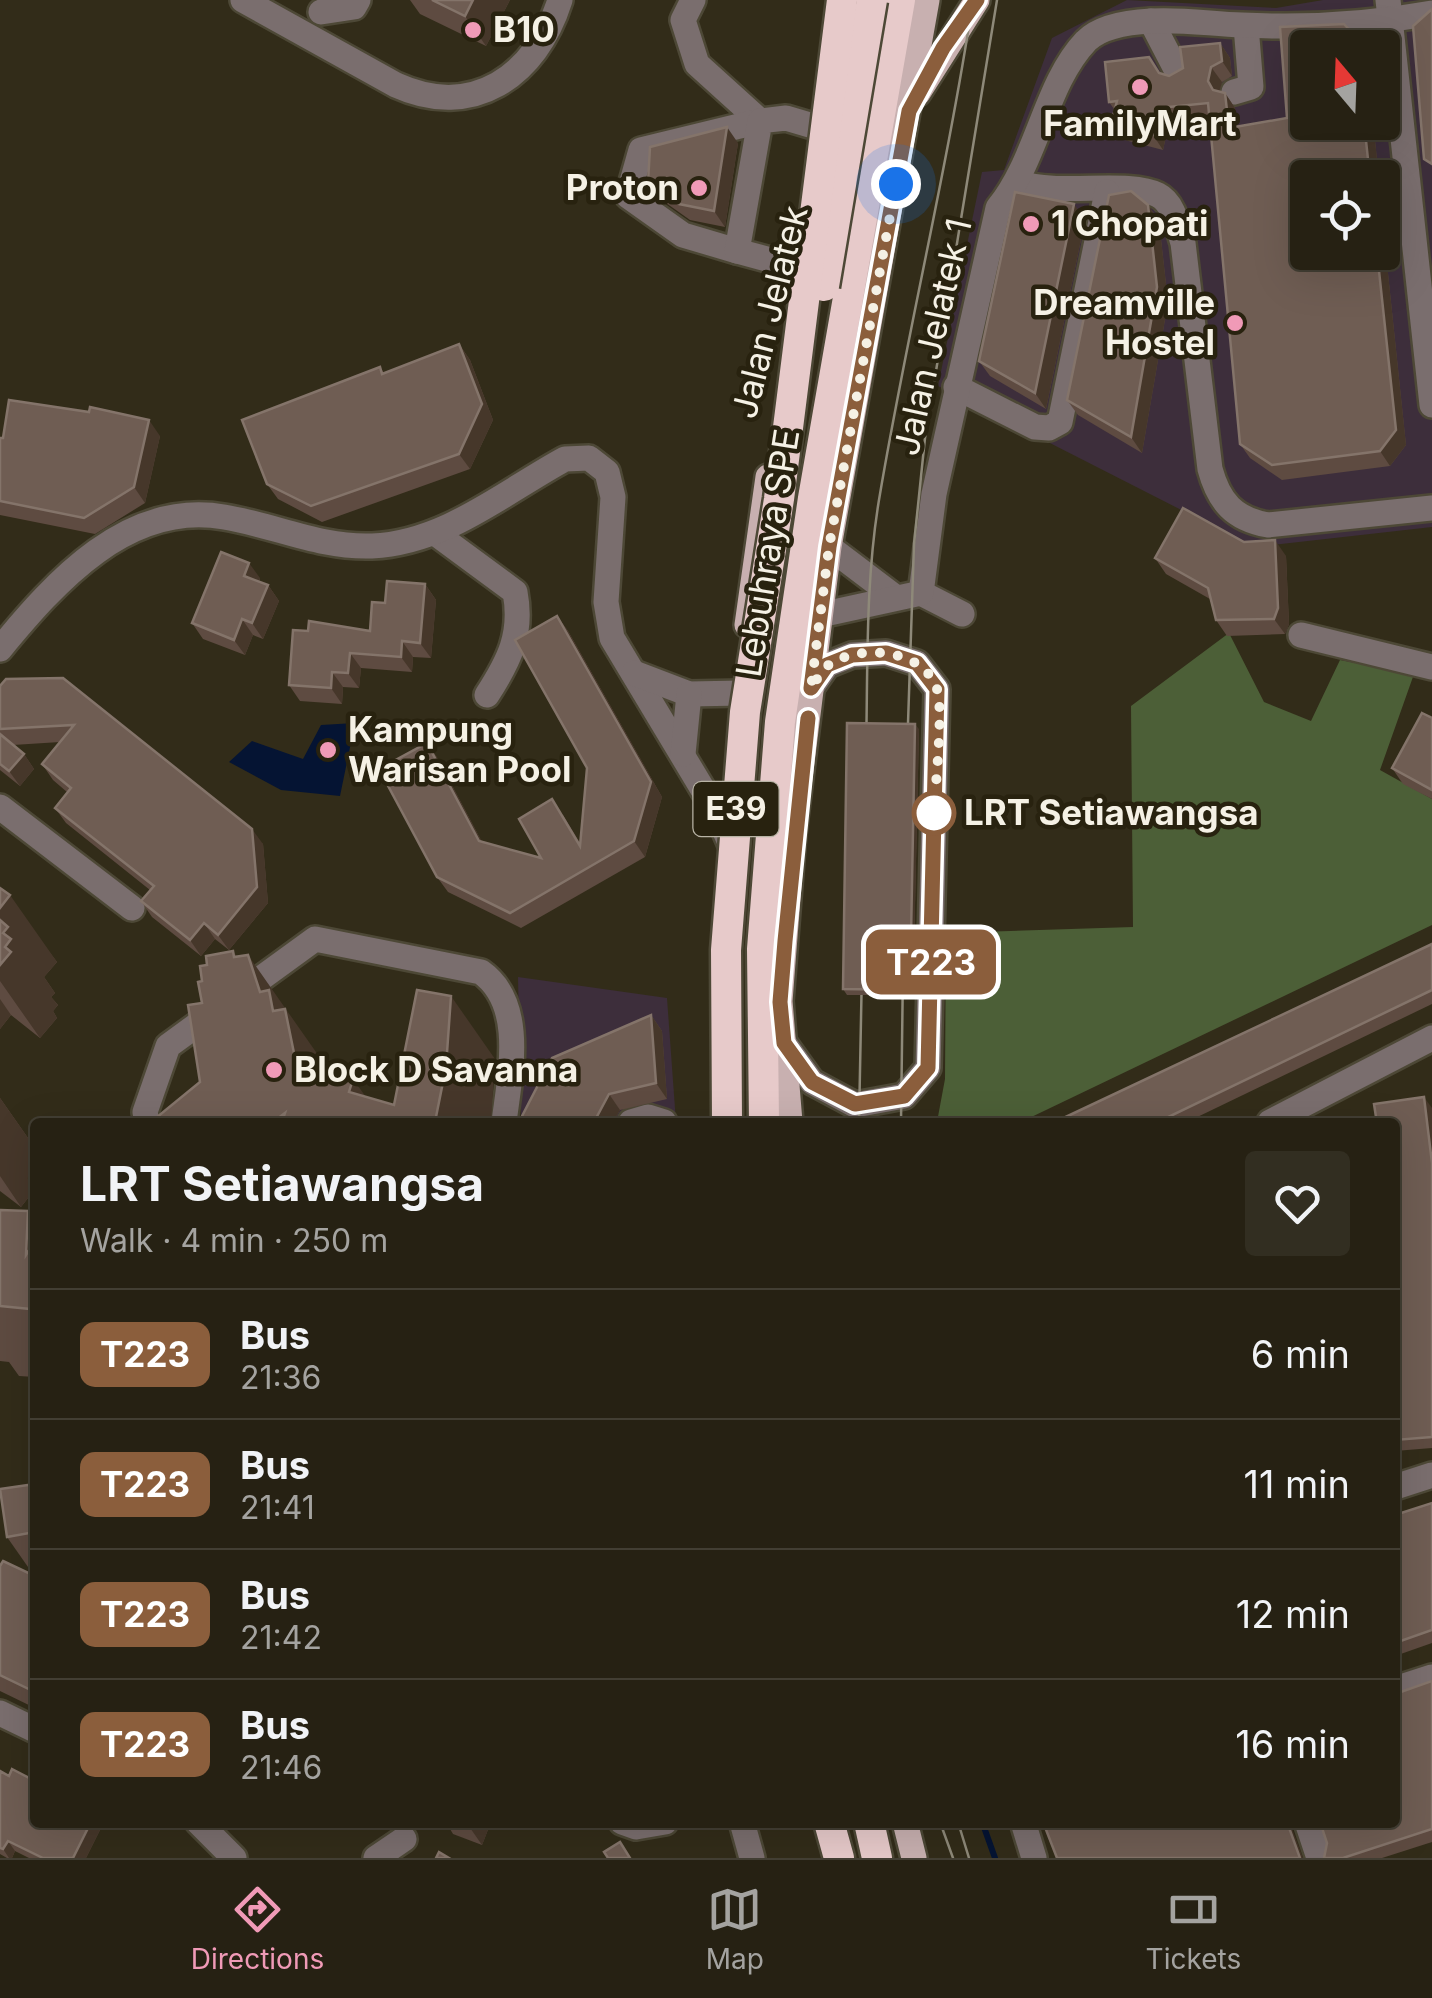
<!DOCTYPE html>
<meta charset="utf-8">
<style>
:root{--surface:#262113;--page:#322e21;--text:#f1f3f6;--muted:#a4a3a0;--line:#423e33;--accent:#f09ab7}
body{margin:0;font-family:Inter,sans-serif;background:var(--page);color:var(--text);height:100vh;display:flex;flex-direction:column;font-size:38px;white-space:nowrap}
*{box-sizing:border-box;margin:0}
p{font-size:32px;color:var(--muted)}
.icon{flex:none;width:55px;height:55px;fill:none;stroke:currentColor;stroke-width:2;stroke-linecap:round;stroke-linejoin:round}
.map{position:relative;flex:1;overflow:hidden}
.side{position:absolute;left:30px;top:1118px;width:1370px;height:710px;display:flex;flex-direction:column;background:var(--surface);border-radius:10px;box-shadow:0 10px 40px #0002,0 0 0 2px var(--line)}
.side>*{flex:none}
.badge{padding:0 20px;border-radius:15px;font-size:35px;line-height:65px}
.needle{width:65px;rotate:341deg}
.buttons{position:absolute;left:1290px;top:30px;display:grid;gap:20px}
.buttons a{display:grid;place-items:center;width:110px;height:110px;border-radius:10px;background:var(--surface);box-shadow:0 10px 40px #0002,0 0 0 2px var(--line);font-size:50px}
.you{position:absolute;width:50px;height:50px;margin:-25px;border:8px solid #fff;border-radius:50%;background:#1a73e8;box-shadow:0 0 0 15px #1a73e833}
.map>.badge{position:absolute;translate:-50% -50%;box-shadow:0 0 0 5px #fff}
.round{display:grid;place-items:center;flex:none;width:105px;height:105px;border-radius:10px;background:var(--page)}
.head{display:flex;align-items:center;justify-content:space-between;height:170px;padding:0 50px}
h1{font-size:48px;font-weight:700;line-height:75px}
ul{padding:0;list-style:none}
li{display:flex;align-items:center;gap:30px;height:130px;padding:0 50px;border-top:2px solid var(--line)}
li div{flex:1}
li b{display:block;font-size:38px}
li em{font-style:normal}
li .badge{min-width:110px;font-weight:700;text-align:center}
.tabs{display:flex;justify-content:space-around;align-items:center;height:140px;border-top:2px solid var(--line);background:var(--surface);font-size:28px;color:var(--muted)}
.tabs a{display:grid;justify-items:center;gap:5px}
.tabs .on{color:var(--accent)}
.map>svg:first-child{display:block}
</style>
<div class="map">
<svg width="1432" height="1858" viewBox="0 0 1432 1858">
<rect width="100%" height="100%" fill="#322c19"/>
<g fill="#3d2e3b" fill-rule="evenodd">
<path d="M1127 0 1276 8 1323 0H1432V527L1254 547 938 386 982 172 1004 170 1052 38ZM1308 48H1382V122H1308ZM1308 178H1382V252H1308Z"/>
<path d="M518 977 667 998 676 1122H521Z"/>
</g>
<path fill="#4c5f37" d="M1229 633 1264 702 1311 721 1340 660 1414 674 1380 770 1432 799V925L1021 1122H937L945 1079 946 933 1133 927 1131 706Z"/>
<path fill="#051433" d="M355 723 340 796 281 790 229 762 252 741 303 759 321 725Z"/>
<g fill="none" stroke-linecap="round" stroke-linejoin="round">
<path stroke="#051433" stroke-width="6" d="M985 1830 995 1858"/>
<g stroke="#4d4836" stroke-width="30">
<g id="minor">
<path d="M243 0 396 85C473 120 536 76 560 0"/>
<path d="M693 0 683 20 697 64 760 121"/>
<path d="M1388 0 1432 405"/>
<path d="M321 12 354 7 358 0"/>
<path d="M1151 21 1179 75"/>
<path d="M1234 92 1251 87 1246 26"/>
<path d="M1019 183C1060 196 1128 180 1158 195 1174 203 1178 228 1183 243L1210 469C1219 502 1234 519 1268 525L1432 508"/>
<path d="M737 251 683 235 628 196 641 150 760 121"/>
<path d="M813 284 793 266 737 251 760 121 786 118 840 134"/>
<path d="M956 387 1035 427 1049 428 1060 422 1107 192"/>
<path d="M435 533 515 592C523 634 509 661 487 695"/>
<path d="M829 547 895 597"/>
<path d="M921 593 962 614"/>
<path d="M820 615 921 593 934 494 998 208C1038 159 1045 84 1086 41 1101 26 1131 22 1151 21 1181 19 1212 24 1242 25 1304 28 1371 24 1432 13"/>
<path d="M1301 635 1432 667"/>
<path d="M0 649C55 582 128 500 224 517 274 525 320 548 372 546 445 543 504 492 565 459L589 458 607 472 613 497 606 602 612 638 717 813 731 845"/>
<path d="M634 673 689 694 742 693"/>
<path d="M683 754 689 694"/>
<path d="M0 807 132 908"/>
<path d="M784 1043 812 1082 855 1105 904 1096 928 1068 937 689 917 663 886 653 852 655 827 665 811 688"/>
<path d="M147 1122 145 1112 168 1046 315 939 481 972C526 1004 510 1074 504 1122"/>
<path d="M631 1122 648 1117 664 1122"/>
<path d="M1270 1122 1432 1038"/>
<path d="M1395 1487 1432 1475"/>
<path d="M1395 1689 1432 1677"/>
<path d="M0 1713 35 1730"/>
<path d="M198 1822 234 1858"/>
<path d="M622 1822 636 1827 665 1822"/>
<path d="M742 1822 752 1858"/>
<path d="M1023 1822 1034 1858"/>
<path d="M1307 1822 1319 1858"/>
<path d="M376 1858 404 1839"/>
</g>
</g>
<g stroke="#4d4836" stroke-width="30">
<g id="major">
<path d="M918 93 977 0"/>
<path d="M747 625 768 477"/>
<path d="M790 1122 780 1001 793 834 829 547 927 0"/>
<path d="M905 1822 914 1858"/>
</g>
</g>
<g stroke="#4d4836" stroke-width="35">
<g id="highway">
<path d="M764 1122 762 949 780 722 813 498 900 0"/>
<path d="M829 1822 839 1858"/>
<path d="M869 1822 877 1858"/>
</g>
</g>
<use href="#minor" stroke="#7a6e6e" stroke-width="25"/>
<use href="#major" stroke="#c8b0b0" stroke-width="25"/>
<use href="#highway" stroke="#e7caca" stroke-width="30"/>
<g stroke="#8e8979" stroke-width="2.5">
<path d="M866 753C868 667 865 579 880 494 908 329 948 166 973 0"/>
<path d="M907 753 914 544 925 438 997 0"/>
<path d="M859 1122 862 968"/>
<path d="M901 1122 903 968"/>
<path d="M940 1822 953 1858"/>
<path d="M958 1822 969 1858"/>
</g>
<g stroke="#4d4836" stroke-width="35" stroke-linecap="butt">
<g id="highway-bridge">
<path d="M824 286 872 0"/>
<path d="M727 1122 726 950 745 712 779 499 842 0"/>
</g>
</g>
<use href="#highway-bridge" stroke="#e7caca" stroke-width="30"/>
</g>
<g fill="#5e4b41">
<path d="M410 0H510L486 46 420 14Z"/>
<path d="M1344 24 1354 35 1363 48H1308V122H1373L1379 178H1308V252H1382V216L1406 445 1390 466 1282 480 1250 458 1240 444 1209 118 1169 123 1163 150 1121 139 1111 124 1114 109 1109 102 1105 62 1149 57 1160 74 1169 76 1183 68 1180 47 1220 43 1230 58 1232 76 1222 82 1219 91 1225 93 1235 108 1237 126 1287 118 1280 27Z"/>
<path d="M738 143 725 227 690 220 659 198 648 183Z"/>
<path d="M1148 205 1159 221 1168 302 1142 453 1078 415 1067 400Z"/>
<path d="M1085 220 1046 409 990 376 979 361Z"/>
<path d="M459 344 470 360 493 420 470 469 322 522 278 499 267 484 380 367 384 373Z"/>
<path d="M160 436 145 503 95 534 0 515V438Z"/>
<path d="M1244 542 1286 556 1289 624 1285 634 1227 636 1216 620 1210 599 1166 574 1155 558Z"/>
<path d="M260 578 259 582 268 585 279 601 263 639 253 635 245 655 203 639 192 623Z"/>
<path d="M425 584 436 600 431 658 413 657 412 672 361 668 359 688 343 687 342 704 300 701 289 685 308 631H370L385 603Z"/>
<path d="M557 616 568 631 662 797 645 857 521 928 448 892 437 877 427 743 438 759 482 842 541 858 563 815 580 843 587 768Z"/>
<path d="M6 679 263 844 268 903 229 950 215 939 201 956 152 917 141 901 150 890 66 823 55 808 67 792 53 780 42 764 60 742 13 745 24 754 34 769 20 786 0 770V686Z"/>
<path d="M1432 718V799L1403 784 1392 768Z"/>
<path d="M919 729 913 995H847L843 989Z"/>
<path d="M0 888 57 962 44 977 55 993 51 997 58 1005 53 1011 57 1018 40 1038 11 1015 0 1029Z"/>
<path d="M1432 944V1004L1187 1122H1055Z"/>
<path d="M651 1015 662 1031 667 1099 620 1110 613 1122H519Z"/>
<path d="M0 1098 35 1148V1168L27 1178 35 1189 21 1207 0 1191Z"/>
<path d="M1432 1108V1448L1395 1451V1122Z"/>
<path d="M0 1211 35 1221V1377L19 1376 9 1362 0 1361Z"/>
<path d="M35 1484V1566L28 1567 7 1537Z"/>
<path d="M1432 1503V1643L1395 1656V1515Z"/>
<path d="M0 1566 35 1576V1708L0 1691Z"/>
<path d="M1432 1681V1842L1382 1858H1324Z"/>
<path d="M0 1771 35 1822H97L101 1828 86 1858H29L15 1851 12 1858H7L0 1854Z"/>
<path d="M446 1822H491L482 1845 453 1834Z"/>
</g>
<g fill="#46372a">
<path d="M473 0H510L486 46 465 16Z"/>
<path d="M1354 35 1363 48H1356Z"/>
<path d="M1220 43 1230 58 1232 76 1222 61Z"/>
<path d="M1211 67 1222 82 1218 96 1208 81Z"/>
<path d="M1225 93 1235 108 1239 143 1229 128Z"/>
<path d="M1159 108 1169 123 1163 150 1153 135Z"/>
<path d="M1364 122H1373L1379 178H1370Z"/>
<path d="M727 127 738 143 725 227 714 211Z"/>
<path d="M1074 204 1085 220 1046 409 1035 393Z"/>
<path d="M1148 205 1159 221 1168 302 1142 453 1131 437Z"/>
<path d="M1382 216 1406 445 1390 466 1380 451 1377 252H1382Z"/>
<path d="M459 344 470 360 493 420 470 469 459 454Z"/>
<path d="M149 420 160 436 145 503 134 487Z"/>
<path d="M1275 540 1286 556 1289 624 1285 634 1274 619Z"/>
<path d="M249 563 260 578 255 592 244 576Z"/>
<path d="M425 584 436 600 431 658 420 643Z"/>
<path d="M268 585 279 601 263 639 252 623Z"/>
<path d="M557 616 568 631 662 797 645 857 634 841Z"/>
<path d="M242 619 253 635 245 655 234 640Z"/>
<path d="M402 641 413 657 412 672 401 657Z"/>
<path d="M350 653 361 668 359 688 348 673Z"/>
<path d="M332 672 343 687 342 704 331 688Z"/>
<path d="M915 724 919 729 913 995 910 990Z"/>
<path d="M427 743 438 759 490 857 479 841Z"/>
<path d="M24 754 34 769 20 786 9 771Z"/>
<path d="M252 829 263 844 268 903 229 950 218 935Z"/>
<path d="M10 895 57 962 44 977 55 993 51 997 58 1005 53 1011 57 1018 40 1038 0 981V965L5 947 0 924V908Z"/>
<path d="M204 923 215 939 201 956 190 940Z"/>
<path d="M233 951 258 987 248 955 330 1072 295 1058 234 957Z"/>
<path d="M451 996 495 1059 491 1122H435Z"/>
<path d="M0 999 11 1015 0 1029Z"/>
<path d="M651 1015 662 1031 667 1099 656 1083Z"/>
<path d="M353 1079 384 1122 349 1092Z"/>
<path d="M609 1094 620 1110 613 1122H594Z"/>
<path d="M1424 1097 1432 1108V1163Z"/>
<path d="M0 1098 35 1148V1168L27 1178 35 1189 21 1207 0 1176Z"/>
<path d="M28 1211 35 1221V1268L26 1255Z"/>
<path d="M91 1822H97L101 1828 86 1858H73Z"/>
<path d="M466 1822H491L482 1845Z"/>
<path d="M1287 1822H1292L1291 1826 1303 1858H1300Z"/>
<path d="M8 1841 15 1851 12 1858H9L3 1849Z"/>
</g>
<g fill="#6f5d53" stroke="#84746a" stroke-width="2.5">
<path d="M432 0H473L465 16Z"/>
<path d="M1432 9V164L1424 159 1413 26Z"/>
<path d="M1344 24 1354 35 1356 48H1308V122H1364L1370 178H1308V252H1377L1396 430 1380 451 1272 465 1240 444 1208 103 1159 108 1153 135 1111 124 1117 101 1109 102 1105 62 1149 57 1159 73 1169 76 1183 68 1180 47 1220 43 1222 61 1211 67 1208 81 1213 90 1225 93 1229 128 1287 118 1280 27Z"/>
<path d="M727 127 714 211 679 204 648 183 650 147Z"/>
<path d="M1131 191 1148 205 1157 287 1131 437 1067 400 1109 195Z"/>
<path d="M1015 192 1074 204 1035 393 979 361Z"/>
<path d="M459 344 482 404 459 454 311 506 267 484 242 420 380 367 382 374Z"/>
<path d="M9 400 89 412 90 407 149 420 134 487 84 518 0 501V438H3Z"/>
<path d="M1183 508 1244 542 1275 540 1278 608 1274 619 1216 620 1208 588 1155 558Z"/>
<path d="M221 552 249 563 244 576 268 585 252 623 242 619 234 640 192 623Z"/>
<path d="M387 581 425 584 420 643 402 641 401 657 350 653 348 673 332 672 331 688 289 685 293 630 308 631 309 621 370 631 372 602 385 603Z"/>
<path d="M557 616 651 782 634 841 510 913 437 877 379 769 427 743 479 841 541 858 519 819 552 799 580 846 587 768 515 640Z"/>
<path d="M63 678 252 829 257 887 218 935 204 923 190 940 141 901 154 886 55 808 71 788 42 764 74 725 0 729V686L6 679Z"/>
<path d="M1422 713 1432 718V790L1392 768Z"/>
<path d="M847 723 915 724 910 990 843 989Z"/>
<path d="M0 734 24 754 9 771 0 764Z"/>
<path d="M0 888 10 895 0 908Z"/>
<path d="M0 920 8 927 3 933 11 939 5 947 11 952 0 965Z"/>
<path d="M1432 944V990L1158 1122H1055Z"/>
<path d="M233 951 234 957 248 955 260 992 269 990 273 1011 285 1009 295 1058 353 1079 349 1092 394 1105 417 990 451 996 446 1067 435 1122H282L285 1113 273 1122H151L200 1082 188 1005 202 1003 198 982 202 981 200 966 207 965 206 956Z"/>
<path d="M651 1015 656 1083 609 1094 594 1122H519L552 1058Z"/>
<path d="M1424 1097 1432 1163V1437L1395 1440V1122H1334L1376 1117 1374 1104Z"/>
<path d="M0 1210 28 1211 26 1255 35 1241V1319L30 1309 0 1306Z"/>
<path d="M35 1484V1532L7 1537 0 1489Z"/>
<path d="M1432 1503V1630L1395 1643V1515Z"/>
<path d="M3 1561 35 1576V1692L0 1675V1566Z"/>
<path d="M1432 1681V1829L1343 1858H1324L1327 1843 1320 1822H1395V1694Z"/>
<path d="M12 1769 35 1781V1822H91L73 1858H43L8 1841 3 1849 0 1848V1771L9 1776Z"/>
<path d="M1043 1822H1287L1300 1858H1057Z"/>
<path d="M620 1842 630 1858H608L604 1852Z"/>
<path d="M439 1852 449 1858H436Z"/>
</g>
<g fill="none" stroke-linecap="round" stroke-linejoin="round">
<g stroke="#fff" stroke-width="22">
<path id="line" d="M808 718 785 941 780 1002 784 1043 812 1082 855 1104 904 1096 928 1068 937 689 917 663 886 653 852 655 827 665 811 688 829 547 909 111 943 48 977 0"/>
</g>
<use href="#line" stroke="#8b5e3c" stroke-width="15"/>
<path stroke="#f5f1e5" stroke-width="10" stroke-dasharray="0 18" d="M896 184 829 547 811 688C817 680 822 669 830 664 861 644 924 649 937 689 944 709 935 788 934 813"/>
</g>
<g fill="#f09ab7" stroke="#28220f" stroke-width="4">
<circle cx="473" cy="30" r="10"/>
<circle cx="1140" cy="87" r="10"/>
<circle cx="699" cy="188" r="10"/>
<circle cx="1031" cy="224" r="10"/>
<circle cx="1235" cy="323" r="10"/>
<circle cx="328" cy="750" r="10"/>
<circle cx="274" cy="1070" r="10"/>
</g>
<circle fill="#fff" stroke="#8b5e3c" stroke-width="5" cx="934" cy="813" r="20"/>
<g text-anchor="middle" stroke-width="9" stroke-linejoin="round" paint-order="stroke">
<rect fill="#28220f" stroke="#b8b3a5" stroke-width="2.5" x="693.5" y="782" width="85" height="54" rx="8"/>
<g font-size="32" font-weight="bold" fill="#f5f1e5">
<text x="736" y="820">E39</text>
</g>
<g font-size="35" font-weight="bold" fill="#f5f1e5" stroke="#28220f" text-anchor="start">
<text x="493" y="42">B10</text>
<text x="1140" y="136" text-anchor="middle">FamilyMart</text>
<text x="679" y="200" text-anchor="end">Proton</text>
<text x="1051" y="236">1 Chopati</text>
<text x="1215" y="315" text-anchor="end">Dreamville<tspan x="1215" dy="40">Hostel</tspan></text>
<text x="348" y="742">Kampung<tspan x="348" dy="40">Warisan Pool</tspan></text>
<text x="294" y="1082">Block D Savanna</text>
</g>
<g font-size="35" fill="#f5f1e5" stroke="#28220f">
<text transform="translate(770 312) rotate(-76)" y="12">Jalan Jelatek</text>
<text transform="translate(933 337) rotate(-77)" y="12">Jalan Jelatek 1</text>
<text transform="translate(768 553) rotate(-81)" y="12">Lebuhraya SPE</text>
</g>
<g font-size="35" font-weight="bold" fill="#f5f1e5" stroke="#28220f" text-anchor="start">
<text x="964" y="825">LRT Setiawangsa</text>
</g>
</g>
</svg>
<div class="buttons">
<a><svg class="needle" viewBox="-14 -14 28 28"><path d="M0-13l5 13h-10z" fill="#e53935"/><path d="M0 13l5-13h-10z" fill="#a4a3a0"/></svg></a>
<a><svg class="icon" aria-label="locate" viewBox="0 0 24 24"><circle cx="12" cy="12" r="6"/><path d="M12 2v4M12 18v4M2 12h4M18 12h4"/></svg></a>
</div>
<div class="you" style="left:896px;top:184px"></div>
<b class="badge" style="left:931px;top:962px;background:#8b5e3c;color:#fff">T223</b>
<section class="side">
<div class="head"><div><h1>LRT Setiawangsa</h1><p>Walk · 4 min · 250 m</p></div><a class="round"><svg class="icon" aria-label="heart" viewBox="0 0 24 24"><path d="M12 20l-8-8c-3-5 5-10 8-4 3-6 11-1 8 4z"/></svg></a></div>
<ul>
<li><span class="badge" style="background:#8b5e3c;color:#fff">T223</span><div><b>Bus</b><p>21:36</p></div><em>6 min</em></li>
<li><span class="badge" style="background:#8b5e3c;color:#fff">T223</span><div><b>Bus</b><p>21:41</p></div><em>11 min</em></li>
<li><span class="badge" style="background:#8b5e3c;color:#fff">T223</span><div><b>Bus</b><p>21:42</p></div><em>12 min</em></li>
<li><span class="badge" style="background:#8b5e3c;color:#fff">T223</span><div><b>Bus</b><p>21:46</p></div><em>16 min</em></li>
</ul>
</section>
</div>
<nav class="tabs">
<a class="on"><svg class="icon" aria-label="directions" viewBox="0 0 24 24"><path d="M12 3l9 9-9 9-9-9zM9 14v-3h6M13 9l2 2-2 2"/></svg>Directions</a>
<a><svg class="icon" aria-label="map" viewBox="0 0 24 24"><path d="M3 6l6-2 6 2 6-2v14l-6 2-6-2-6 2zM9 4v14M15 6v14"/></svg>Map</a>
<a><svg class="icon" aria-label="tickets" viewBox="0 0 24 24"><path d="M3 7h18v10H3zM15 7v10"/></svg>Tickets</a>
</nav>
